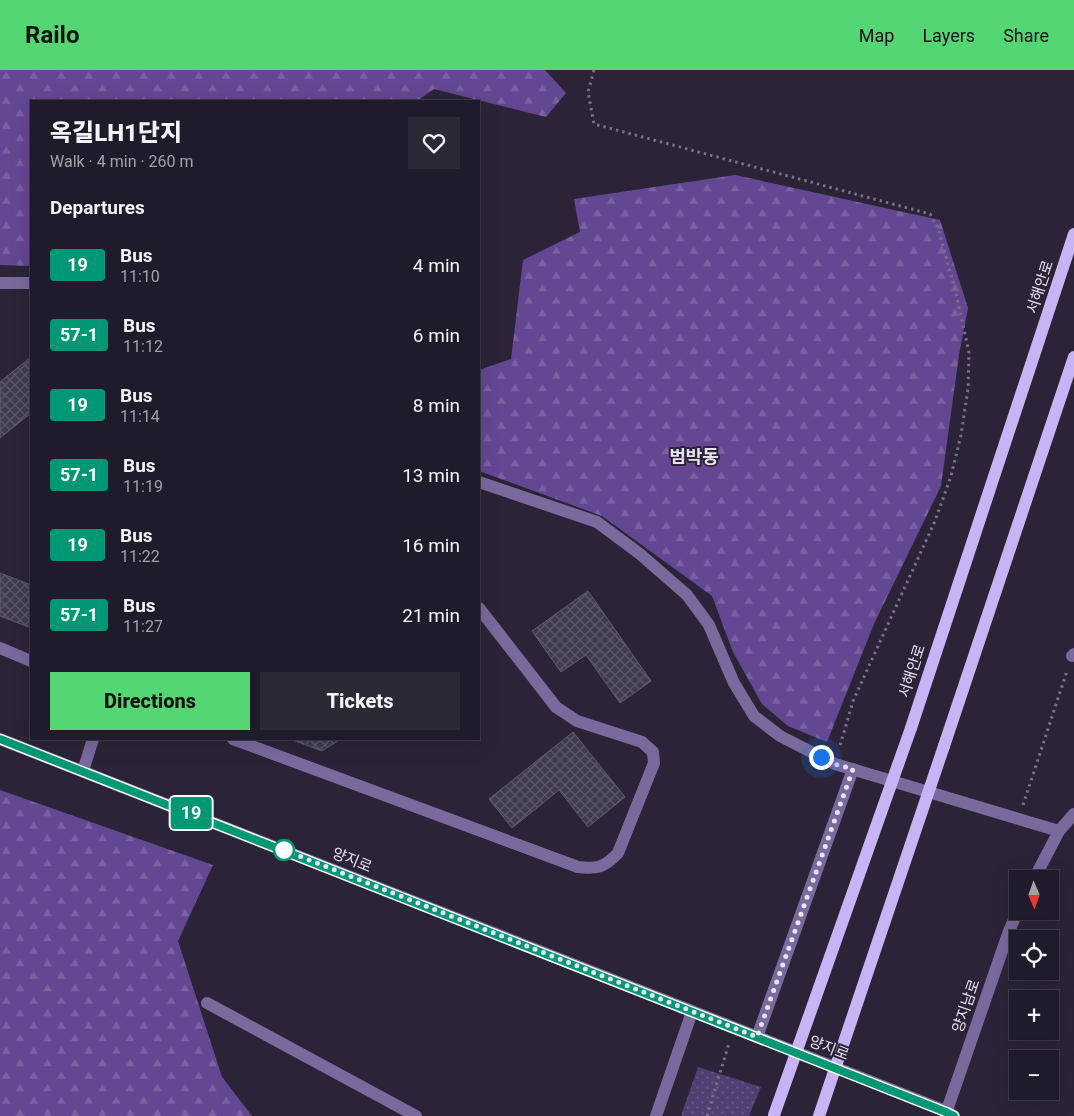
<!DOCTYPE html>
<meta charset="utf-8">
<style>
:root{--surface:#201b2a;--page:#2d2836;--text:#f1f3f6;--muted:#a2a1a8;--line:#3d3947;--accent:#53d673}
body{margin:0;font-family:Roboto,"Noto Sans KR",sans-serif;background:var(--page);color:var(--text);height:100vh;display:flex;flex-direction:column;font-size:19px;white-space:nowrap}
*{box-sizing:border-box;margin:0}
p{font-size:16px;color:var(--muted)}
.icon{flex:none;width:28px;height:28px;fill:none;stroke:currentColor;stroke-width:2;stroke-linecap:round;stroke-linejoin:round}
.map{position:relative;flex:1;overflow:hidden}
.sheet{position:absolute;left:30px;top:30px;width:450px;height:640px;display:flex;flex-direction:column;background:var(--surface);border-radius:0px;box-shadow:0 5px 20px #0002,0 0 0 1px var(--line)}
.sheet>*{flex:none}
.badge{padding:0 10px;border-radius:4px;font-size:18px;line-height:32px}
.needle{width:32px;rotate:178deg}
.tools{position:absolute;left:1009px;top:800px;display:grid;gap:10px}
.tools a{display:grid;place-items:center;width:50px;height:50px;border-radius:0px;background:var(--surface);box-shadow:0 5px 20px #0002,0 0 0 1px var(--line);font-size:25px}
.you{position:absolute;width:25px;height:25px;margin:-12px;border:4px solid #fff;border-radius:50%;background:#1a73e8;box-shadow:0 0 0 8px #1a73e833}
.map>.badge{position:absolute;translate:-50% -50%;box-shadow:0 0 0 2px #fff}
h2{padding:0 20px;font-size:19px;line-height:45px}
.round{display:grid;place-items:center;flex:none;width:52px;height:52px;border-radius:0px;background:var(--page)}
.head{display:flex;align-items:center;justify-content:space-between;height:85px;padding:0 20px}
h1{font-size:24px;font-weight:800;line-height:38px}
.primary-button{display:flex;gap:10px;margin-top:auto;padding:10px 20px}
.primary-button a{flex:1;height:58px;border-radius:0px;background:var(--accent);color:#111;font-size:20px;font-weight:800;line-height:58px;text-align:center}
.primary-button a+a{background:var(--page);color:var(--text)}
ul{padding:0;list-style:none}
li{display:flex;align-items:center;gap:15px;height:70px;padding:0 20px}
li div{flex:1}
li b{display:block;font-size:19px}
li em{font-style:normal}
li .badge{min-width:55px;font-weight:700;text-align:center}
header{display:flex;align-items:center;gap:30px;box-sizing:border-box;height:70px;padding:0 25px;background:var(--accent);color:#111}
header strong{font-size:24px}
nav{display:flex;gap:28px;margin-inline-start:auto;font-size:18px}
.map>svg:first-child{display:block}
</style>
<header>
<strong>Railo</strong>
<nav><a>Map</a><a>Layers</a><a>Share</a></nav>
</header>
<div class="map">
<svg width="1074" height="1046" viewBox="0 0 1074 1046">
<defs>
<pattern id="green-dots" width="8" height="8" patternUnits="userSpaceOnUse" patternTransform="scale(1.25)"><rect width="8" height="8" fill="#513e73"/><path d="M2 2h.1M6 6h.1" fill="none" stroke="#6a5a87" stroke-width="1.8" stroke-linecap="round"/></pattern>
<pattern id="forest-firs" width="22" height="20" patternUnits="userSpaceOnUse" patternTransform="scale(1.25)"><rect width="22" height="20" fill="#634792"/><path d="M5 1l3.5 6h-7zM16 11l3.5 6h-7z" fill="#7961a2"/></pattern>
<pattern id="building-cross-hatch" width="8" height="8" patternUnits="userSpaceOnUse" patternTransform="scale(1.25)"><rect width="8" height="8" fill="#413b50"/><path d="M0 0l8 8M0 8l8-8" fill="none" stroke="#5c576a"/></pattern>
</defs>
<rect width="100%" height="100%" fill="#2b2438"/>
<path fill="url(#green-dots)" d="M698 997 761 1017 749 1046H681Z"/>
<g fill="url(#forest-firs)">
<path d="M0 0H545L566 23 546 47 434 19 417 31H31V196L0 195Z"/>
<path d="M735 105 940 150 968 238 959 285 941 416 874 554 827 672 788 656 762 634 733 582 712 526 602 446 479 401V300L511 289 523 190 580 162 574 129Z"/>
<path d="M0 720 213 795 178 871 222 1007 252 1046H0Z"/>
</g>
<g fill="url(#building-cross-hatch)" stroke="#605970">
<path d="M31 287V343L0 368V312Z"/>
<path d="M0 503 31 515V558L0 546Z"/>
<path d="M588 521 651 611 620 633 586 585 561 602 532 561Z"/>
<path d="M573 662 625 727 588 757 559 720 512 758 489 729Z"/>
<path d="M290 669H341L322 681Z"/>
</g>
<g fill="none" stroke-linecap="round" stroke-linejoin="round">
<g stroke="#777183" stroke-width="3" stroke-dasharray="2.5 4" stroke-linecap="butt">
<path d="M594 0 588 22 594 54 930 144 938 158 957 227 969 283 968 319 961 365 951 406 935 451 853 631 839 679"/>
<path d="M1023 735 1067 601"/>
<path d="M707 1046 729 973"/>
</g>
<g stroke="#7a699d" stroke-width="12">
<path d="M0 213H31"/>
<path d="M479 412 597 452 640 484 687 525 709 555 734 613 754 646 780 666 835 694 1059 761"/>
<path d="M0 578 31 591"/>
<path d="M1072 586 1074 584"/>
<path d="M0 669 946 1041 954 1046"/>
<path d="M233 669 578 797C597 799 604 798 618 783L654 693 653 682 642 672 577 651 556 637 479 538"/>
<path d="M83 701 93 669"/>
<path d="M1034 809 1059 761 1074 744"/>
<path d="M207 933 416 1046"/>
<path d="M757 967 853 699"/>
<path d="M656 1046 692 942"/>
<path d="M945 1046 1009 861 1018 841"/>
</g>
<g stroke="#c8b4f4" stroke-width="12">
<path d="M911 658 1074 164"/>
<path d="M944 676 1074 287"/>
</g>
<g stroke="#c8b4f4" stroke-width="12">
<path d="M774 1045 911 658"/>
<path d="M819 1046 944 676"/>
</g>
</g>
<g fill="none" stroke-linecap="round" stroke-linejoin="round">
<g stroke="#fff" stroke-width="11">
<path id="line" d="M0 669 946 1042 954 1046"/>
</g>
<use href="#line" stroke="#009775" stroke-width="8"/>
<path stroke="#e7e3f1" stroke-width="5" stroke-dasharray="0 9" d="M284 780 757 967 853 699 834 694 821 687"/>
</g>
<circle fill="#fff" stroke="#009775" stroke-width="2.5" cx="284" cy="780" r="10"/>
<g text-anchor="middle" stroke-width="4" stroke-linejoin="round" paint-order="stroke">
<g font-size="15" fill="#e7e3f1" stroke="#2b2438">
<text transform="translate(1040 217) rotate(-72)" y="5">서해안로</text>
<text transform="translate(912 601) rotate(-72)" y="5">서해안로</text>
<text transform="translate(352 790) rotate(22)" y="5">양지로</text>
<text transform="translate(966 936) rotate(-71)" y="5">양지남로</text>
<text transform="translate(829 978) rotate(21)" y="5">양지로</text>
</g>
<g font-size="18" font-weight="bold" fill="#e7e3f1" stroke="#2b2438">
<text x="694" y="393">범박동</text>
</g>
</g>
</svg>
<div class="tools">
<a><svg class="needle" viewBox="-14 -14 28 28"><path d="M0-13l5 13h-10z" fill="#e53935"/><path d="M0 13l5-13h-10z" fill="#a2a1a8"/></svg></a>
<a><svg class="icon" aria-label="locate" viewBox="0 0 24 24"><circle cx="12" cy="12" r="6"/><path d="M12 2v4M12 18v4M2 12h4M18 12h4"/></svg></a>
<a>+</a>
<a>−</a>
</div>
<div class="you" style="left:821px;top:687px"></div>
<b class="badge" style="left:191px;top:743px;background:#009775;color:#fff">19</b>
<section class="sheet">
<div class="head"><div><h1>옥길LH1단지</h1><p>Walk · 4 min · 260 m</p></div><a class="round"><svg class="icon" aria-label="heart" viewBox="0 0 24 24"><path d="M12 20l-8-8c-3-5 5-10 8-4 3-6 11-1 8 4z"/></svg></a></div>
<h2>Departures</h2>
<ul>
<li><span class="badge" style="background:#009775;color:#fff">19</span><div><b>Bus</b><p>11:10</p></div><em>4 min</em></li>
<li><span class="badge" style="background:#009775;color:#fff">57-1</span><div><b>Bus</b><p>11:12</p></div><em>6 min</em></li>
<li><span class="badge" style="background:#009775;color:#fff">19</span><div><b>Bus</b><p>11:14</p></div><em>8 min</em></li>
<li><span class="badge" style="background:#009775;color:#fff">57-1</span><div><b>Bus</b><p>11:19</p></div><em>13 min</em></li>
<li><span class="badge" style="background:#009775;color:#fff">19</span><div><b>Bus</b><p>11:22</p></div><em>16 min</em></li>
<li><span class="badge" style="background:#009775;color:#fff">57-1</span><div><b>Bus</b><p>11:27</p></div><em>21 min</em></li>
</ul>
<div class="primary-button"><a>Directions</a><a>Tickets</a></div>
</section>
</div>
